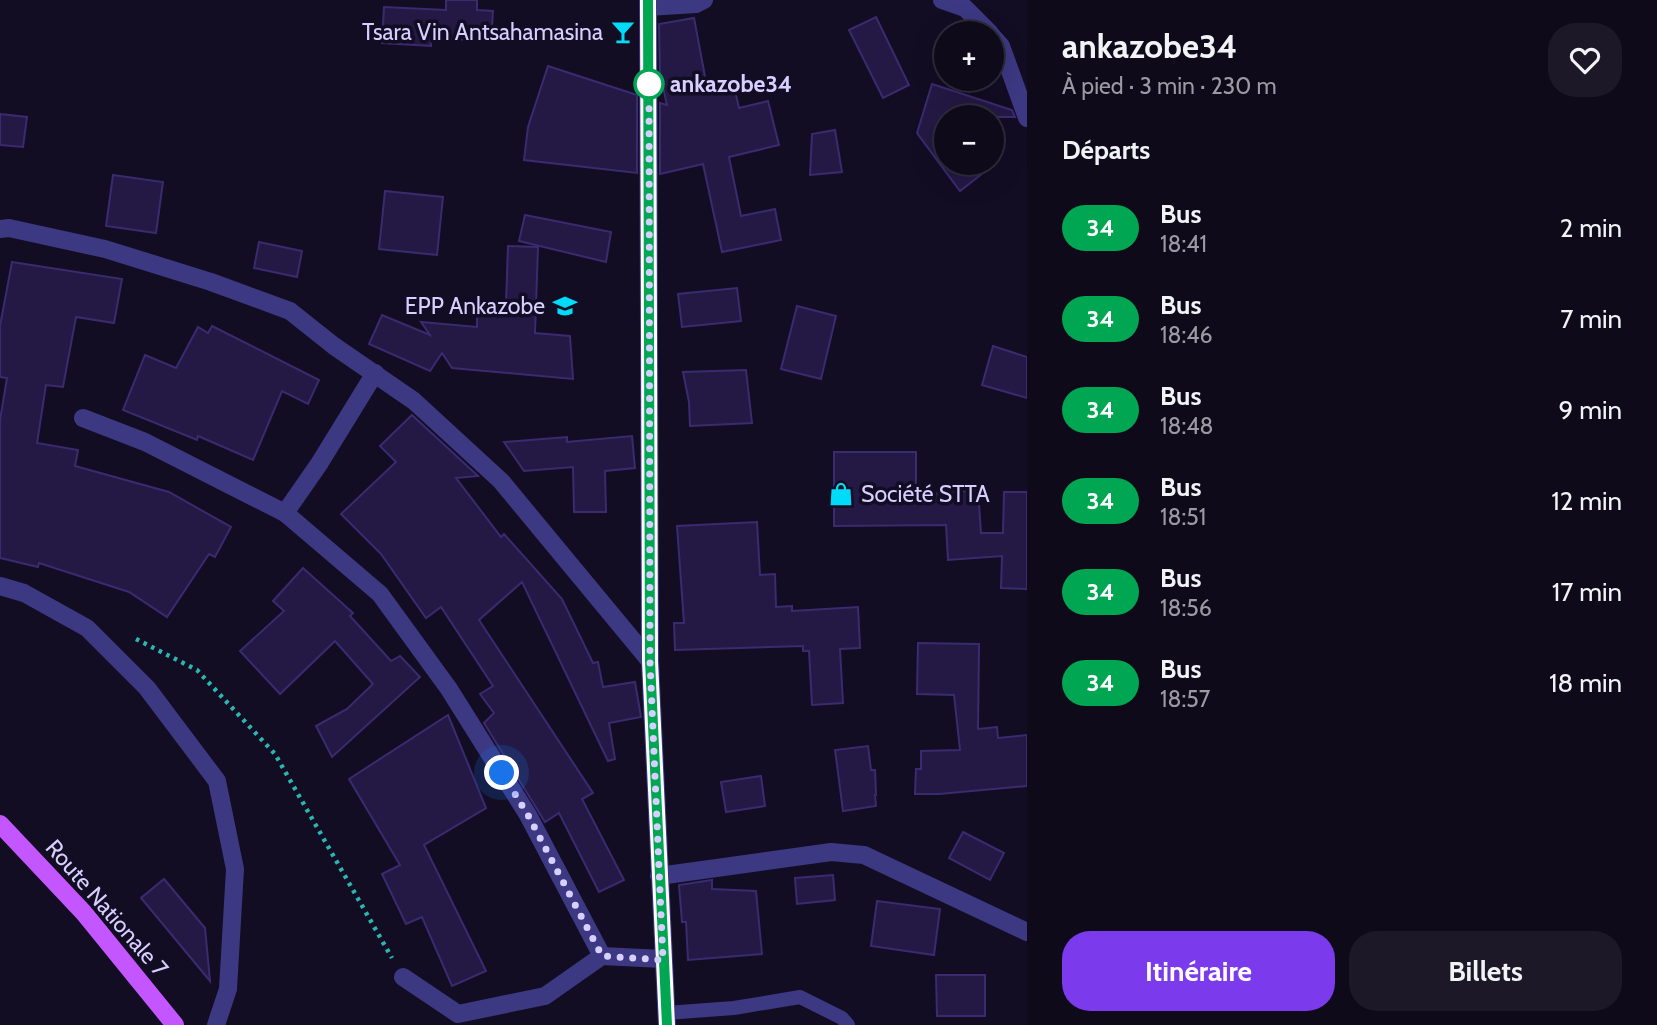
<!DOCTYPE html>
<html lang="fr">
<meta charset="utf-8">
<style>
:root{--surface:#0e0a1a;--page:#1c1827;--text:#f1f3f6;--muted:#9b9aa2;--line:#2e2b39;--accent:#7c3aed}
body{margin:0;font-family:Cabin,sans-serif;background:var(--page);color:var(--text);height:100vh;display:flex;flex-direction:column;font-size:26px;white-space:nowrap}
*{box-sizing:border-box;margin:0}
p{font-size:23px;color:var(--muted)}
.icon{flex:none;width:38px;height:38px;fill:none;stroke:currentColor;stroke-width:2;stroke-linecap:round;stroke-linejoin:round}
.map{position:relative;flex:1;overflow:hidden}
.sheet{display:flex;flex-direction:column;background:var(--surface);width:630px}
.sheet>*{flex:none}
.badge{padding:0 14px;border-radius:23px;font-size:24px;line-height:46px}
.controls{position:absolute;left:934px;top:21px;display:grid;gap:14px}
.controls a{display:grid;place-items:center;width:70px;height:70px;border-radius:50%;background:var(--surface);box-shadow:0 7px 28px #0002,0 0 0 2px var(--line);font-size:35px}
.you{position:absolute;width:35px;height:35px;margin:-18px;border:5px solid #fff;border-radius:50%;background:#1a73e8;box-shadow:0 0 0 10px #1a73e833}
.map>.badge{position:absolute;translate:-50% -50%;box-shadow:0 0 0 4px #fff}
h2{padding:0 35px;font-size:26px;line-height:63px}
.round{display:grid;place-items:center;flex:none;width:74px;height:74px;border-radius:28px;background:var(--page)}
.summary{display:flex;align-items:center;justify-content:space-between;height:119px;padding:0 35px}
h1{font-size:33px;font-weight:700;line-height:52px}
.button{display:flex;gap:14px;margin-top:auto;padding:14px 35px}
.button a{flex:1;height:80px;border-radius:28px;background:var(--accent);color:#fff;font-size:28px;font-weight:700;line-height:80px;text-align:center}
.button a+a{background:var(--page);color:var(--text)}
ul{padding:0;list-style:none}
li{display:flex;align-items:center;gap:21px;height:91px;padding:0 35px}
li div{flex:1}
li b{display:block;font-size:26px}
li em{font-style:normal}
li .badge{min-width:77px;font-weight:700;text-align:center}
main{display:flex;flex:1;min-height:0}
.map>svg:first-child{display:block}
</style>
<main>
<div class="map">
<svg width="1027" height="1025" viewBox="0 0 1027 1025">
<rect width="100%" height="100%" fill="#120d23"/>
<g fill="#231944" stroke="#3a2b70" stroke-width="2">
<path d="M446 0H477V10L493 11 491 41 431 38V46L382 43 384 7 446 10Z"/>
<path d="M876 17 909 85 883 98 849 30Z"/>
<path d="M694 18 707 87 733 82 739 108 768 101 779 145 729 157 741 216 775 209 781 240 722 252 703 164 660 174V103L667 105 660 74 659 24Z"/>
<path d="M548 66 637 95V173L524 160 528 127Z"/>
<path d="M932 84 1012 110 1015 117H942L947 123V163H976L983 173 960 191 917 133Z"/>
<path d="M0 114 27 117 23 147 0 145Z"/>
<path d="M835 130 842 172 810 175 812 134Z"/>
<path d="M113 175 163 182 156 233 106 226Z"/>
<path d="M385 191 443 197 437 255 379 249Z"/>
<path d="M525 215 611 232 606 262 519 241Z"/>
<path d="M259 242 302 251 297 277 254 268Z"/>
<path d="M508 246 538 247 535 333 570 336 573 379 452 368 442 353 430 371 369 344 382 315 430 335 421 322 477 327V314H487V304H506Z"/>
<path d="M12 262 122 279 114 323 76 317 63 387 46 385 37 443 78 450 75 466 169 492 231 527 215 557 209 554 167 617 129 592 39 563 38 567 0 558V420L7 378 0 377V326Z"/>
<path d="M737 288 741 321 682 327 678 294Z"/>
<path d="M797 306 836 316 821 379 781 369Z"/>
<path d="M212 326 319 380 308 404 282 391 253 460 198 436 197 440 123 410 145 355 176 368 198 327 208 333Z"/>
<path d="M993 346 1027 357V398L982 385Z"/>
<path d="M746 370 752 423 690 426 689 402 683 372Z"/>
<path d="M412 415 478 476 456 478 501 537 504 534 562 599 593 663 598 662 603 687 635 682 641 717 609 723 615 759 608 761 522 582 479 620 593 793 582 799 624 880 599 892 559 813 545 822 484 723 494 713 480 694 493 686 441 607 426 618 381 554 341 514 396 462 380 446Z"/>
<path d="M632 436 635 468 605 471 606 512H574L573 467 524 471 504 442 567 437V442Z"/>
<path d="M834 452H916V495L978 490 981 533H1003L1004 492H1027V589L1001 588 1002 556 948 560 946 525 834 526Z"/>
<path d="M757 522 760 575 775 574 776 607 792 606V611L858 607 860 648 840 649 843 703 812 705 809 651H803V646L675 650 674 623H684L677 526Z"/>
<path d="M303 568 353 613 350 616 391 661 400 656 420 677 332 757 316 726 347 709 373 684 335 641 280 694 240 651 284 611 273 601Z"/>
<path d="M918 643 979 644 978 729 997 727 998 738 1027 735V786L939 794H915L916 769H921V751L960 750 954 695 917 694Z"/>
<path d="M448 715 486 808 424 845 486 971 452 986 422 917 406 924 382 874 400 865 349 779Z"/>
<path d="M868 746 871 770H875L876 795H875L876 806 843 811 835 750Z"/>
<path d="M761 776 765 806 726 812 721 782Z"/>
<path d="M963 832 1004 853 990 880 949 858Z"/>
<path d="M833 875 835 900 797 904 795 878Z"/>
<path d="M164 879 205 928 210 981 141 898Z"/>
<path d="M712 880V889L756 891 762 954 688 960 686 922H682L679 885Z"/>
<path d="M877 901 940 909 934 955 871 946Z"/>
<path d="M936 975H985V1016H937Z"/>
</g>
<g fill="none" stroke-linecap="round" stroke-linejoin="round">
<path stroke="#2cb6b1" stroke-width="4.5" stroke-dasharray="3.5 5" stroke-linecap="butt" d="M136 639 197 670 275 754 392 958"/>
<path stroke="#3c3882" stroke-width="14" d="M666 1013 734 1008 800 997 842 1018 848 1025"/>
<g stroke="#3c3882" stroke-width="18">
<path d="M648 0 650 661 667 1025"/>
<path d="M942 0 965 8 990 33"/>
<path d="M648 7 696 4 704 0"/>
<path d="M992 36 1001 46 1027 118"/>
<path d="M0 229 9 228 105 249 211 282 290 311 334 346 414 401 501 481 650 661"/>
<path d="M375 373 319 464 285 513 380 594 449 689 528 815 602 956"/>
<path d="M83 418 145 442 285 513"/>
<path d="M0 586 24 593 87 628 147 688 217 781 235 869 228 989 216 1025"/>
<path d="M659 876 831 852 864 855 1027 932"/>
<path d="M403 977 458 1014 545 996 602 956 663 959"/>
</g>
<path stroke="#c456ff" stroke-width="18" d="M0 824 84 913 175 1025"/>
</g>
<g fill="none" stroke-linecap="round" stroke-linejoin="round">
<g stroke="#fff" stroke-width="16">
<path id="line" d="M648 0 650 661 667 1025"/>
</g>
<use href="#line" stroke="#00a651" stroke-width="10"/>
<path stroke="#d6cfff" stroke-width="7" stroke-dasharray="0 12.6" d="M502 773 528 815 602 956 663 960 650 661 649 84"/>
</g>
<defs>
<g id="bar-bare" transform="scale(1.89)"><path d="M-6-5H6L.8 .8V4.5H3.5V6h-7V4.5H-.8V.8Z" fill="#00dbfa" stroke="#120d23" stroke-width="2.5" paint-order="stroke"/></g>
<g id="school-bare" transform="scale(1.89)"><path d="M0-5L7-2L0 1L-7-2ZM-4 1L0 2.5L4 1V4Q0 6-4 4Z" fill="#00dbfa" stroke="#120d23" stroke-width="2.5" paint-order="stroke"/></g>
<g id="shop-bare" transform="scale(1.89)"><path d="M-5-2.5h2.3a2.7 3.5 0 0 1 5.4 0H5L5.5 6h-11ZM-1.5-2.5h3a1.5 2.3 0 0 0-3 0Z" fill="#00dbfa" stroke="#120d23" stroke-width="2.5" paint-order="stroke"/></g>
</defs>
<g fill-rule="evenodd">
<use href="#bar-bare" x="623" y="32"/>
<use href="#school-bare" x="565" y="306"/>
<use href="#shop-bare" x="841" y="494"/>
</g>
<circle fill="#fff" stroke="#00a651" stroke-width="3.5" cx="649" cy="84" r="14"/>
<g text-anchor="middle" stroke-width="7" stroke-linejoin="round" paint-order="stroke">
<g font-size="23" fill="#d6cfff" stroke="#120d23" text-anchor="end">
<text x="603" y="40">Tsara Vin Antsahamasina</text>
<text x="545" y="314">EPP Ankazobe</text>
<text x="861" y="502" text-anchor="start">Société STTA</text>
</g>
<g font-size="23" font-weight="bold" fill="#d6cfff" stroke="#120d23" text-anchor="start">
<text x="670" y="92">ankazobe34</text>
</g>
<g font-size="23" fill="#d6cfff" stroke="#120d23">
<text transform="translate(107 908) rotate(49)" y="8">Route Nationale 7</text>
</g>
</g>
</svg>
<div class="controls">
<a>+</a>
<a>−</a>
</div>
<div class="you" style="left:502px;top:773px"></div>
</div>
<section class="sheet">
<div class="summary"><div><h1>ankazobe34</h1><p>À pied · 3 min · 230 m</p></div><a class="round"><svg class="icon" aria-label="heart" viewBox="0 0 24 24"><path d="M12 20l-8-8c-3-5 5-10 8-4 3-6 11-1 8 4z"/></svg></a></div>
<h2>Départs</h2>
<ul>
<li><span class="badge" style="background:#00a651;color:#fff">34</span><div><b>Bus</b><p>18:41</p></div><em>2 min</em></li>
<li><span class="badge" style="background:#00a651;color:#fff">34</span><div><b>Bus</b><p>18:46</p></div><em>7 min</em></li>
<li><span class="badge" style="background:#00a651;color:#fff">34</span><div><b>Bus</b><p>18:48</p></div><em>9 min</em></li>
<li><span class="badge" style="background:#00a651;color:#fff">34</span><div><b>Bus</b><p>18:51</p></div><em>12 min</em></li>
<li><span class="badge" style="background:#00a651;color:#fff">34</span><div><b>Bus</b><p>18:56</p></div><em>17 min</em></li>
<li><span class="badge" style="background:#00a651;color:#fff">34</span><div><b>Bus</b><p>18:57</p></div><em>18 min</em></li>
</ul>
<div class="button"><a>Itinéraire</a><a>Billets</a></div>
</section>
</main>
